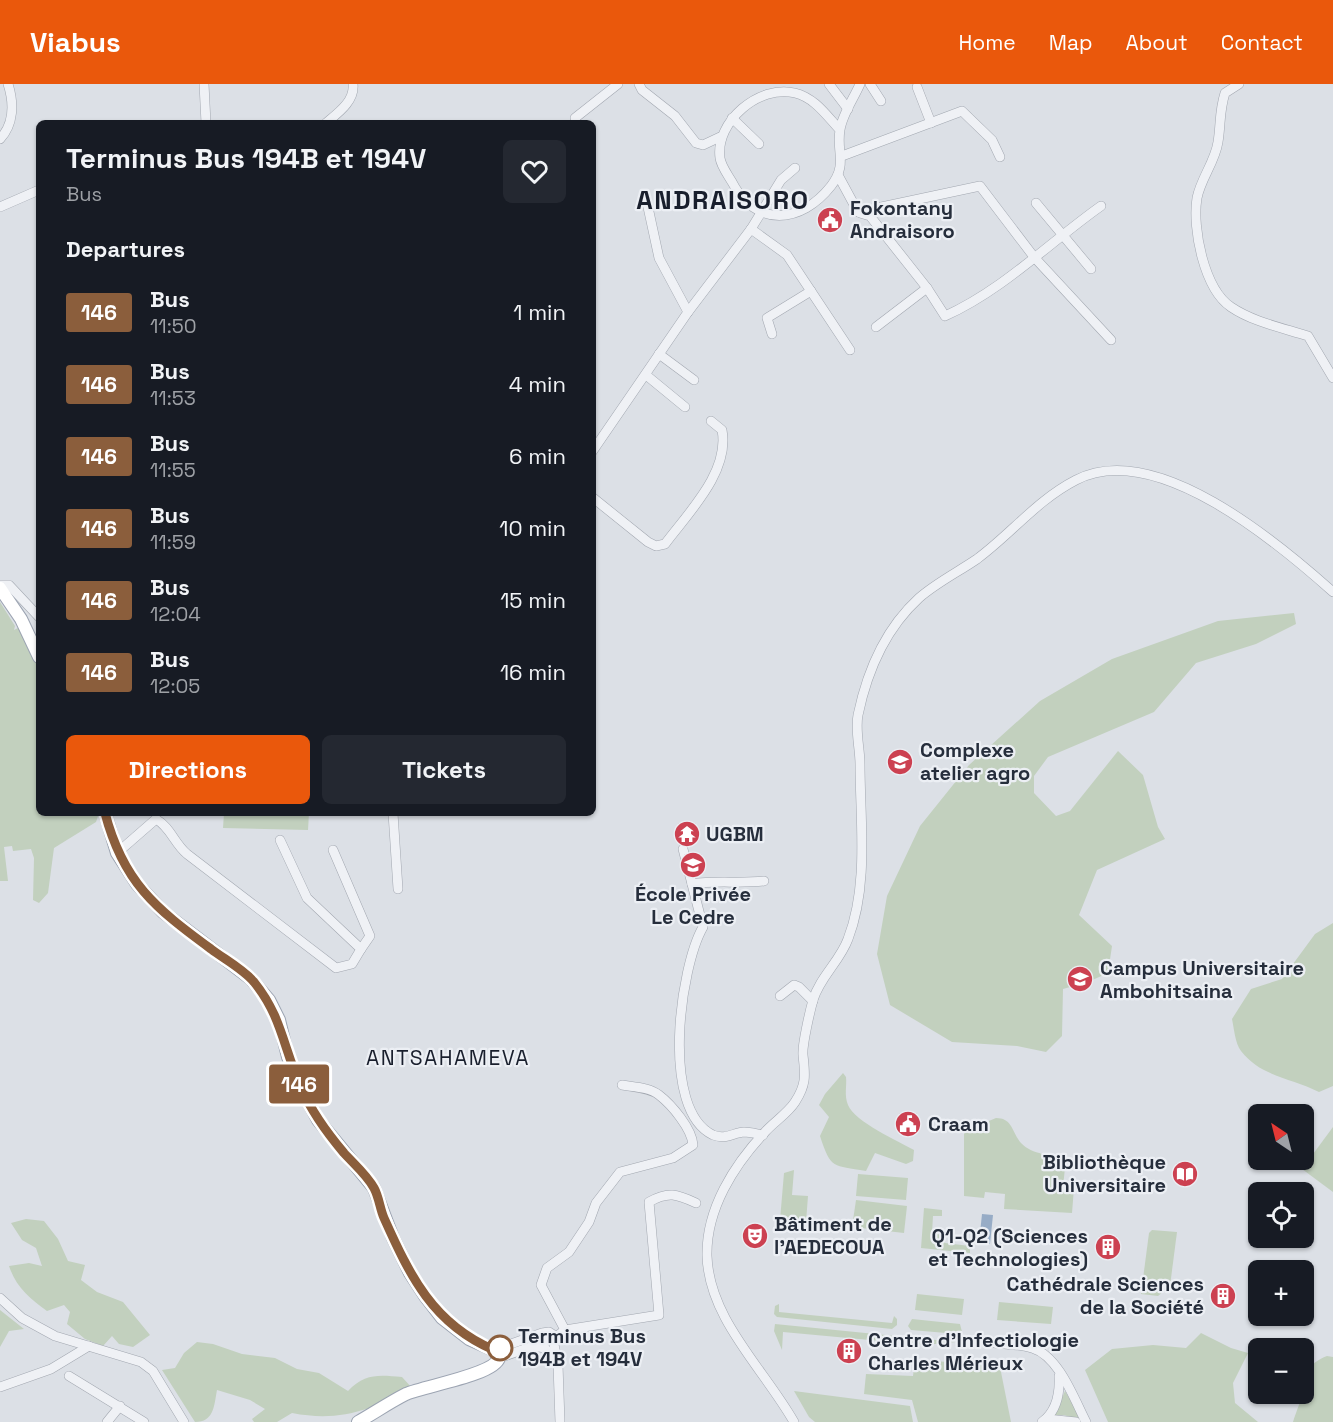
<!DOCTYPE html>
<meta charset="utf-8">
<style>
:root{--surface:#171b24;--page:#242831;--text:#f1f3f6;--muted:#9ea1a6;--accent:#ea580c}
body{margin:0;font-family:"Space Grotesk",sans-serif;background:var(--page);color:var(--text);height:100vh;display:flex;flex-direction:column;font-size:22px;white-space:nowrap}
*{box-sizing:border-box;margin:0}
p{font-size:20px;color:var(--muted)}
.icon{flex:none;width:33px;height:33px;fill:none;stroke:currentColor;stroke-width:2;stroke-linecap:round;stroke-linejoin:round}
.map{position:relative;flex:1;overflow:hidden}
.panel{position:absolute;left:36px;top:36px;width:560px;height:696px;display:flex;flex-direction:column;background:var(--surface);border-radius:9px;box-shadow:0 2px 4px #0004}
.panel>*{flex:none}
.badge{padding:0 12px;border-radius:4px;font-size:21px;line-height:39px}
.needle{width:39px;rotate:325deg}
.controls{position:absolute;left:1248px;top:1020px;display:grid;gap:12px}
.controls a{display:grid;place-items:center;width:66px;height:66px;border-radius:9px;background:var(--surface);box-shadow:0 2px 4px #0004;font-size:30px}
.map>.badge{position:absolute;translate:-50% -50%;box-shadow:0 0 0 3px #fff}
h2{padding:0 30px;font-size:22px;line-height:54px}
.round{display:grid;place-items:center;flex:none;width:63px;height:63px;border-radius:9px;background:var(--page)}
.summary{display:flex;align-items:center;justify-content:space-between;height:102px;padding:0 30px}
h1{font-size:28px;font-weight:700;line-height:45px}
.cta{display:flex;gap:12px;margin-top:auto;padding:12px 30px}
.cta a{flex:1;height:69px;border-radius:9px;background:var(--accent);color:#fff;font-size:24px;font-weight:700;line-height:69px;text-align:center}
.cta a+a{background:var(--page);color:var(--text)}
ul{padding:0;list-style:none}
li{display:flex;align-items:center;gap:18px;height:72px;padding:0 30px}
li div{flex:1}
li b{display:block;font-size:22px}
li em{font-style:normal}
li .badge{min-width:66px;font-weight:700;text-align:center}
header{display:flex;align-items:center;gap:36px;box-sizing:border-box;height:84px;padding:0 30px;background:var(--accent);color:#fff}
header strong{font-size:28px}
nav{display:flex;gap:33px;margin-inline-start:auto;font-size:21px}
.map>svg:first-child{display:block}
</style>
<header>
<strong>Viabus</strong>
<nav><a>Home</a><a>Map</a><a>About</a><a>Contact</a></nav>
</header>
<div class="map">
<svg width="1333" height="1338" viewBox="0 0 1333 1338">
<rect width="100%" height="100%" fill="#dce0e6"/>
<g fill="#c2d0be">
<path d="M0 518 15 542 14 546 22 542 39 580V729H99L96 738 54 764 48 809 39 819 33 816 34 774 31 765 13 767 12 762 4 763 8 797H0Z"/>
<path d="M1294 529 1296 540 1256 560 1196 579 1154 628 1048 673 1034 692V709L1056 732 1070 727 1118 667 1143 691 1158 743 1165 755 1097 786 1079 831 1112 862 1108 889 1088 898 1063 905 1062 952 1046 968 1017 962 952 958 890 921 877 870 887 812 920 742 969 681 1040 617 1112 575 1218 537Z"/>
<path d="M224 729H309L308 746 223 744Z"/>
<path d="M1333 839V1002L1319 1008C1292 994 1261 993 1241 967 1235 959 1234 944 1232 935L1251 905 1282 895 1315 850Z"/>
<path d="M843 989 846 993C847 1002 844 1011 848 1021 855 1038 898 1057 914 1066L913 1077 906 1080 875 1069 866 1087C833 1081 831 1086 820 1052L829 1033 819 1021 825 1010Z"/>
<path d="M996 1034C1013 1034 1012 1049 1021 1059 1032 1071 1052 1071 1066 1074L1063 1103 1074 1104 1072 1129 1004 1125 1005 1110 985 1108 984 1114 964 1112V1048L980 1049 984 1039Z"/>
<path d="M1333 1043V1108L1302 1085Z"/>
<path d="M794 1086 792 1111 808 1112 806 1138 780 1136 784 1089Z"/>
<path d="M858 1090 908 1094 906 1116 856 1112Z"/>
<path d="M856 1116 907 1122 904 1149 852 1143Z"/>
<path d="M924 1124 942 1126V1132H933L932 1149 946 1152 945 1159 970 1162V1169L921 1164Z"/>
<path d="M26 1135 44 1137 58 1155 68 1177 85 1181 81 1196 97 1208 123 1218 150 1251 133 1263 119 1260 112 1252 103 1262 85 1255 67 1240 70 1228 64 1221 47 1227C29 1214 16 1203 9 1182L29 1179 42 1182 36 1164 22 1156 11 1139Z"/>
<path d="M1152 1146 1177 1148 1170 1202 1158 1212 1141 1210 1149 1149Z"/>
<path d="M917 1210 964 1215 962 1231 915 1226Z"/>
<path d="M999 1218 1053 1223 1051 1240 997 1236Z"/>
<path d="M779 1220V1228L892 1239 894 1232 897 1235V1241L892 1245 777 1233 774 1230 775 1222Z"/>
<path d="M0 1226 24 1245 9 1247 0 1263Z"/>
<path d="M912 1235 960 1240 962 1248 958 1250 911 1246 908 1242Z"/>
<path d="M775 1240 956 1258 924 1261 783 1248 782 1266 774 1247Z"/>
<path d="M1201 1249 1231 1264 1248 1269 1233 1299 1235 1319 1258 1338H1108L1085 1286 1112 1265 1153 1261 1186 1264Z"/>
<path d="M197 1258 213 1260 242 1270 275 1274 297 1285 319 1289 348 1307C365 1289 379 1291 402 1293L412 1304C371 1327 338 1338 292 1329L277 1338H254L252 1335 265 1325 250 1316 217 1306C214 1322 214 1338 195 1338L162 1286 175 1284 184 1269Z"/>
<path d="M1327 1272 1333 1273V1338H1293C1296 1328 1302 1314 1304 1306 1306 1288 1309 1279 1327 1272Z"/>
<path d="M915 1275 1000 1283 1011 1338H918L912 1316 864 1310 866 1290 913 1292Z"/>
<path d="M794 1307 910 1322 913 1338H815L809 1333Z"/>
<path d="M1065 1307 1082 1337 1064 1331 1054 1332Z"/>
</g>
<path fill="#97acc6" d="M982 1130 993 1131 990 1160 979 1159Z"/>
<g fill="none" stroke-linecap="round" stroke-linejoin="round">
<g stroke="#a2a7b0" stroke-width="10">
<g id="minor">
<path d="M204 0 206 39"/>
<path d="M639 0 642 6 675 32 696 59 703 61 720 53"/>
<path d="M829 0 848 25"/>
<path d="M870 0 881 17"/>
<path d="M1239 0 1225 9C1219 28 1221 40 1218 58 1215 78 1201 94 1197 114 1192 144 1204 205 1231 223 1253 238 1283 244 1308 252L1333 294"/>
<path d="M917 3 931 39"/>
<path d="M575 34 618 0"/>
<path d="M732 34 759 60"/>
<path d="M326 39C338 29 355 17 353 0"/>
<path d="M840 46C826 31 815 14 795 9 759 0 715 38 720 74 721 82 728 91 732 98 756 144 801 140 831 102 848 80 836 68 840 46 842 31 854 14 860 0"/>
<path d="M0 55C14 40 14 19 8 0"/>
<path d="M842 72 962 27 992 56 1000 73"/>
<path d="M838 91 858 128 980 102 1034 173 1111 256"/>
<path d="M646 114 659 174 688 228"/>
<path d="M1036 119 1091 185"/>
<path d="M0 123 39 106"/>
<path d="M860 129 870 132 927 204 945 232C1003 206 1050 158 1101 122"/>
<path d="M751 145 787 171 850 266"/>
<path d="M876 243 927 204"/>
<path d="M772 250 767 234 811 207"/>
<path d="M659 270 694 296"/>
<path d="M646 291 685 323"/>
<path d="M592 368 688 228 751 145 781 96 795 84"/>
<path d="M592 413 648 458 656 462 665 460C688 429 730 388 722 346L711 337"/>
<path d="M0 501H9L39 533"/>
<path d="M393 729 398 805"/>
<path d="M683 765 703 843C680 883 660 1026 713 1051 725 1056 733 1049 744 1048 750 1048 757 1050 763 1051"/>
<path d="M333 766 370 852 361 865"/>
<path d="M117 769 156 735C171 744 174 759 187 770L336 884 352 880 361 865 307 814 280 756"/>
<path d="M692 800C716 796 739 800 764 797"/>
<path d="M780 912 794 901 799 903 813 917"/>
<path d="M0 1214 22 1234 55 1252 141 1278 153 1287 184 1338"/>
<path d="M565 1246 541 1201 547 1184 569 1168 589 1138 596 1119 620 1088 673 1074 693 1061C692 1045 672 1021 659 1011 649 1003 633 1003 622 1001"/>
<path d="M995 1259C1007 1261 1021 1260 1032 1264 1059 1272 1074 1315 1086 1338"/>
<path d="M533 1262 545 1264 557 1279"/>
<path d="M494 1266 542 1249 549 1248 552 1250 558 1281 560 1338"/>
<path d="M499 1274 553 1255 565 1246 659 1231 649 1118C668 1107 677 1110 696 1119"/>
<path d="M69 1292 144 1338"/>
<path d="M0 1303 51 1285 89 1262"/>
<path d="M1047 1335 1076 1338"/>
<path d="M107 1338 120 1322"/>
<path d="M794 1338C764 1285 709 1235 707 1172 706 1125 734 1081 765 1048 774 1038 788 1029 795 1018 807 1000 805 990 803 971 802 961 810 927 813 916 820 893 840 877 848 855 869 801 860 736 860 680 860 665 855 646 858 631 867 588 885 545 919 514 936 499 958 488 977 475 1011 450 1037 416 1076 396 1155 355 1277 458 1333 508"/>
<path d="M1042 1338C1057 1327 1060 1310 1059 1292"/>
</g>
</g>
<g stroke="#9ca4b2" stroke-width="14">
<g id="major">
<path d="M0 504 21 535 39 573"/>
<path d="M105 729 117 769 137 800 163 828 251 895 269 916 279 936 288 973 302 1006 318 1036 374 1104 393 1154 410 1189 425 1212 442 1234 469 1255 494 1266 499 1274C494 1291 424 1302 406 1310 390 1318 374 1329 358 1338"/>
</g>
</g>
<use href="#minor" stroke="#eff1f5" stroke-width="9"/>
<use href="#major" stroke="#fff" stroke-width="12"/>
</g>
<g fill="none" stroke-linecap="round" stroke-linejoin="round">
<g stroke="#fff" stroke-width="14">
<path id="line" d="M105 729C123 798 155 824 211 865 224 875 243 885 254 898 283 934 283 965 302 1005 312 1029 328 1050 344 1069 354 1080 367 1091 374 1104 379 1113 380 1125 384 1134 410 1192 433 1240 494 1266L500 1264"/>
</g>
<use href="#line" stroke="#8b5e3c" stroke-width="9"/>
</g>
<defs>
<g id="civic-disc" transform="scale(1.35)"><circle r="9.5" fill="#cc4151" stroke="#eceff4"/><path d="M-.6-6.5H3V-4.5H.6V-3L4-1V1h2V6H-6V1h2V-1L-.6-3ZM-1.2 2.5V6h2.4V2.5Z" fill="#fff"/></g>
<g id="university-disc" transform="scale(1.35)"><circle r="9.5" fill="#cc4151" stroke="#eceff4"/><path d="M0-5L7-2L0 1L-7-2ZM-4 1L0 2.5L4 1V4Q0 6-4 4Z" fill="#fff"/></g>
<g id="temple-disc" transform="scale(1.35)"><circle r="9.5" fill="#cc4151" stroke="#eceff4"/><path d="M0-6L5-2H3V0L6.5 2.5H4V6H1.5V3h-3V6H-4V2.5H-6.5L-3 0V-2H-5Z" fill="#fff"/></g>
<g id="school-disc" transform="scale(1.35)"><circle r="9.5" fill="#cc4151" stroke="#eceff4"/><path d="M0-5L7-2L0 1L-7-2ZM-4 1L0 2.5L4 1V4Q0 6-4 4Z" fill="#fff"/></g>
<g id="library-disc" transform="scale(1.35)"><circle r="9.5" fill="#cc4151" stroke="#eceff4"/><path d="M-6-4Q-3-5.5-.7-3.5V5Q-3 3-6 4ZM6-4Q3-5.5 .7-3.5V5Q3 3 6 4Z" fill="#fff"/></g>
<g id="theatre-disc" transform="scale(1.35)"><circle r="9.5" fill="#cc4151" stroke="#eceff4"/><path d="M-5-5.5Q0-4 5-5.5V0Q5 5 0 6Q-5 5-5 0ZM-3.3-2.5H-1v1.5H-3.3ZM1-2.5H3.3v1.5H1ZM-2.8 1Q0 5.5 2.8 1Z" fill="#fff"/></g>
<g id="building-disc" transform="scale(1.35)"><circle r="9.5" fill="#cc4151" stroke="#eceff4"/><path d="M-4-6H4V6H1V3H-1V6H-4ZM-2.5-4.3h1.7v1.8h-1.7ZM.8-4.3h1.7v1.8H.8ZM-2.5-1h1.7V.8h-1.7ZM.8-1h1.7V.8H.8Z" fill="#fff"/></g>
</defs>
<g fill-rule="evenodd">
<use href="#civic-disc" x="830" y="136"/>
<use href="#university-disc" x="900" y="678"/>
<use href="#temple-disc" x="687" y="750"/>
<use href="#school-disc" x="693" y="781"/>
<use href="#university-disc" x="1080" y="895"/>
<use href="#civic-disc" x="908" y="1040"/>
<use href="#library-disc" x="1185" y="1090"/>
<use href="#theatre-disc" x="755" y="1152"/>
<use href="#building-disc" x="1108" y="1163"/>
<use href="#building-disc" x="1223" y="1212"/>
<use href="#building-disc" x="849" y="1267"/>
</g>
<circle fill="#fff" stroke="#8b5e3c" stroke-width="3" cx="500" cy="1264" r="12"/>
<g text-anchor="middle" stroke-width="4.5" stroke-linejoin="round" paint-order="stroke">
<g font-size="20" font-weight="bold" fill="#262e3c" stroke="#eceff4" text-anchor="start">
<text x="850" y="131">Fokontany<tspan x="850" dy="23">Andraisoro</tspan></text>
<text x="920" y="673">Complexe<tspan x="920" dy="23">atelier agro</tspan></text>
<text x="706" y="757">UGBM</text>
<text x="693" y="817" text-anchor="middle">École Privée<tspan x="693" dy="23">Le Cedre</tspan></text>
<text x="1100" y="891">Campus Universitaire<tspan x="1100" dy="23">Ambohitsaina</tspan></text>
<text x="928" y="1047">Craam</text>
<text x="1166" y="1085" text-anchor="end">Bibliothèque<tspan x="1166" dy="23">Universitaire</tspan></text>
<text x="774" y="1147">Bâtiment de<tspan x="774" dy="23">l'AEDECOUA</tspan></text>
<text x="1088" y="1159" text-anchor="end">Q1-Q2 (Sciences<tspan x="1088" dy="23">et Technologies)</tspan></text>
<text x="1204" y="1207" text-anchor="end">Cathédrale Sciences<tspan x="1204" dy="23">de la Société</tspan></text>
<text x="868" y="1263">Centre d'Infectiologie<tspan x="868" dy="23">Charles Mérieux</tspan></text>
</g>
<g font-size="20" font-weight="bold" fill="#262e3c" stroke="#eceff4" text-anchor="start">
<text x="518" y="1259">Terminus Bus<tspan x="518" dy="23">194B et 194V</tspan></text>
</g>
<g font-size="21" letter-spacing="1.5" fill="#191f2d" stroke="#eceff4">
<text x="448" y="981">ANTSAHAMEVA</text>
</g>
<g font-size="26" font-weight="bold" letter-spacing="1.5" fill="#191f2d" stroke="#eceff4">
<text x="723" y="125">ANDRAISORO</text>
</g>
</g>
</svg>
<div class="controls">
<a><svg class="needle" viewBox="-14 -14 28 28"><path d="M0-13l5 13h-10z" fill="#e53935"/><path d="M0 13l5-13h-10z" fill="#9ea1a6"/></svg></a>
<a><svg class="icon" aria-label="locate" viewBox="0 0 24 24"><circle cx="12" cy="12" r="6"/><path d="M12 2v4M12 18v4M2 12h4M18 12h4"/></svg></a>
<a>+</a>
<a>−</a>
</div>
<b class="badge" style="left:299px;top:1000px;background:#8b5e3c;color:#fff">146</b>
<section class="panel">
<div class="summary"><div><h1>Terminus Bus 194B et 194V</h1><p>Bus</p></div><a class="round"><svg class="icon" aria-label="heart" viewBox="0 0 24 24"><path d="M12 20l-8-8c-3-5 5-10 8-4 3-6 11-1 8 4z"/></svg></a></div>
<h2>Departures</h2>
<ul>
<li><span class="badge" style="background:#8b5e3c;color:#fff">146</span><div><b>Bus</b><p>11:50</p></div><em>1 min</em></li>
<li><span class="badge" style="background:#8b5e3c;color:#fff">146</span><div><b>Bus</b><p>11:53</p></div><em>4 min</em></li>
<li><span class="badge" style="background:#8b5e3c;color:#fff">146</span><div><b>Bus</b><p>11:55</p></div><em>6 min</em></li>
<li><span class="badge" style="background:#8b5e3c;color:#fff">146</span><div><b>Bus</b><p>11:59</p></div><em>10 min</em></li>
<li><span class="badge" style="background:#8b5e3c;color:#fff">146</span><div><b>Bus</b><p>12:04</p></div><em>15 min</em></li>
<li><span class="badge" style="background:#8b5e3c;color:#fff">146</span><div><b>Bus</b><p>12:05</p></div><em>16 min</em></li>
</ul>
<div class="cta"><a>Directions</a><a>Tickets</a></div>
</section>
</div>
